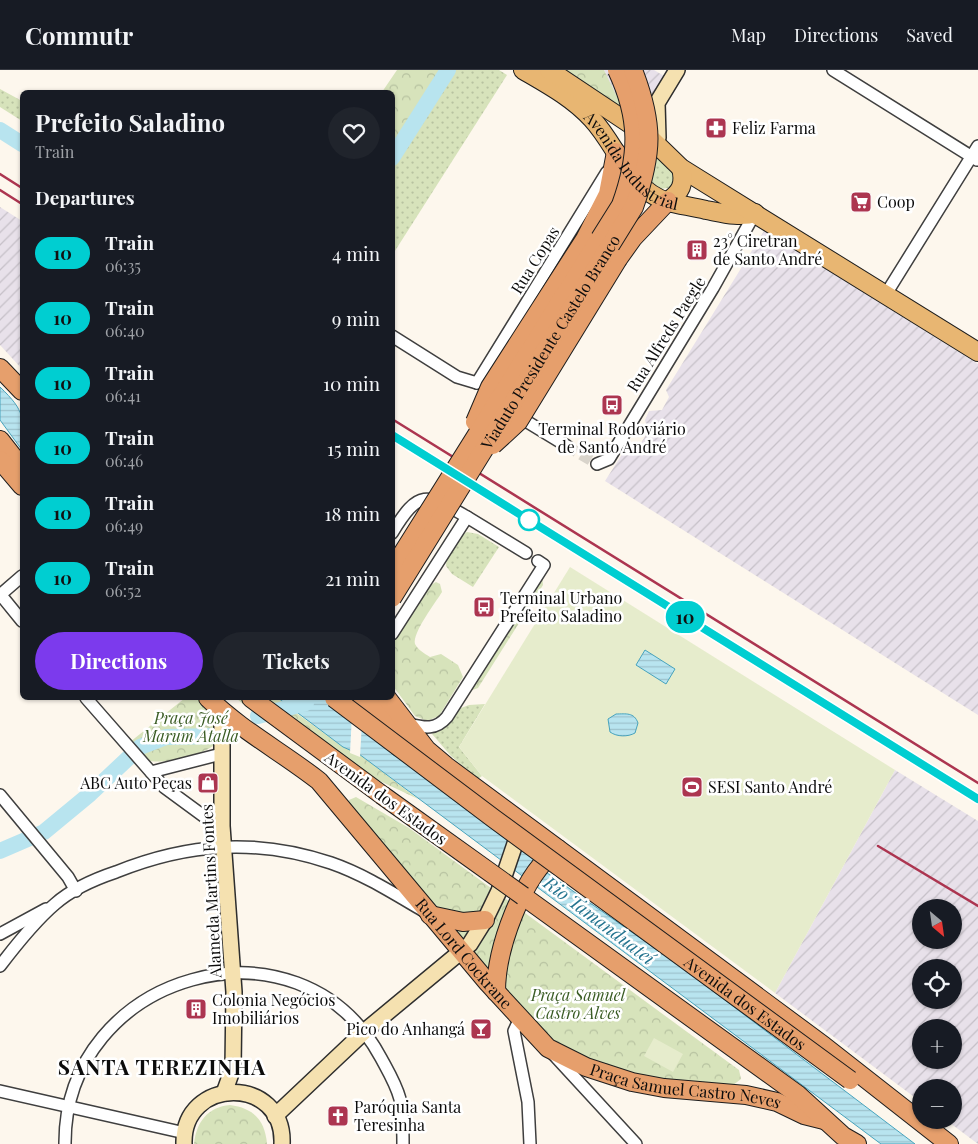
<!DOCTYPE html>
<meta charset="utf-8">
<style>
:root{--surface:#171b24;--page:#20242c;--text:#f1f3f6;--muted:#9ea1a6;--line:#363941;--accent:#7c3aed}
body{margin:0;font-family:"Playfair Display",serif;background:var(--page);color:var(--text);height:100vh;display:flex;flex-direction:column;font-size:19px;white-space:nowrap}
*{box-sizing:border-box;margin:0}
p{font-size:16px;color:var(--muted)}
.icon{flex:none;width:28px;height:28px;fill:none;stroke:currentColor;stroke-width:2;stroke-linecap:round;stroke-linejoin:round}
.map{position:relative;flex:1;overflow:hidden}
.side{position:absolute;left:20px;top:20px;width:375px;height:610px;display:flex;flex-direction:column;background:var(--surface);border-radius:8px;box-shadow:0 1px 4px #0004}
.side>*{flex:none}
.badge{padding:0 10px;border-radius:16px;font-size:18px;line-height:32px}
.needle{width:32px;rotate:151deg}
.controls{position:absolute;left:912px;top:829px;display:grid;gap:10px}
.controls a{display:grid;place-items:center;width:50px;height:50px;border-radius:50%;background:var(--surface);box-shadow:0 1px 4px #0004;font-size:25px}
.map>.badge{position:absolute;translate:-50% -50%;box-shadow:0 0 0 2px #fff}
h2{padding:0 15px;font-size:19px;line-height:45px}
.round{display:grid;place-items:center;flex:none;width:52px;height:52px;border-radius:26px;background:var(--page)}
.summary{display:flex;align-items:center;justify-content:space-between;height:85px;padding:0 15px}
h1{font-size:24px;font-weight:700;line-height:38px}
.action{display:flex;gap:10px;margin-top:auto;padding:10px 15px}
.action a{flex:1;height:58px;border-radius:30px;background:var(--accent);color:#fff;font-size:20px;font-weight:700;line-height:58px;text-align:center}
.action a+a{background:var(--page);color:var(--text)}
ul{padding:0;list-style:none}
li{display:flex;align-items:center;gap:15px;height:65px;padding:0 15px}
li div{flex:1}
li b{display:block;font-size:19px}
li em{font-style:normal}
li .badge{min-width:55px;font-weight:700;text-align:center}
header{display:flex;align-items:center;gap:30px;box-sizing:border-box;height:70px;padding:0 25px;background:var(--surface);border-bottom:1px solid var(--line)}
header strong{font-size:24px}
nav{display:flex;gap:28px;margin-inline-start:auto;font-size:18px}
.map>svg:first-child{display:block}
</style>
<header>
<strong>Commutr</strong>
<nav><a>Map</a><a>Directions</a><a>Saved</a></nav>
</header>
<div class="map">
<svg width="978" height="1074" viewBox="0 0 978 1074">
<defs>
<pattern id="industrial-furrows" width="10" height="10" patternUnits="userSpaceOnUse" patternTransform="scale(1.25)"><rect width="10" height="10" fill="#e8e1ea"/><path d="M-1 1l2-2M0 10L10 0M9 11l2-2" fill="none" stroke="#c6c0c8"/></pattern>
<pattern id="grass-dots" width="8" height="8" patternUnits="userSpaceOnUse" patternTransform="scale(1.25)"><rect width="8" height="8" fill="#d7e3bb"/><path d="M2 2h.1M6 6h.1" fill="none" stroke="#b7c2a0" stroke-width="1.8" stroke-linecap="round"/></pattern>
<pattern id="park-crowns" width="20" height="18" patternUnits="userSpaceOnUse" patternTransform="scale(1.25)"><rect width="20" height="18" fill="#d7e3bb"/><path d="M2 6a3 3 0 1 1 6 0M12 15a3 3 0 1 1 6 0" fill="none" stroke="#b7c2a0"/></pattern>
<pattern id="water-rules" width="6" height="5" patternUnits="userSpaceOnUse" patternTransform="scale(1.25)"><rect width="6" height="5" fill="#b8e4ef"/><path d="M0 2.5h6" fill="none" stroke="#9dc2cc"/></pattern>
</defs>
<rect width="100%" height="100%" fill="#fdf7ed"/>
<g fill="url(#industrial-furrows)" fill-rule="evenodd">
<path d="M604 0H654L664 6 653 23 619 33Z"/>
<path d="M0 137 22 151V299L0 275Z"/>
<path d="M764 161 978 294V645L605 411 628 375 641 373 648 362 645 350 649 341 662 340 669 327 666 320Z"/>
<path d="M895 700 978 751V1074L946 1050H954V1018H921V1032L775 923ZM921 838H954V870H921ZM921 898H954V930H921ZM921 958H954V990H921Z"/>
</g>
<g fill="url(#grass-dots)">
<path d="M452 0H499L507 5 393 184V96Z"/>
<path d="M0 19 22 31V51L0 37Z"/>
<path d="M641 73 673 100 674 110 669 118 659 119 650 114Z"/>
<path d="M467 462 478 464 499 477 473 517 452 504 446 496C446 485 457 468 467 462Z"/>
<path d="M485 634 459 677 482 706 478 709 451 686 432 664 461 638 469 635Z"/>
</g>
<g fill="url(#park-crowns)">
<path d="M397 0H441L393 77 392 22H382Z"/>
<path d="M558 0H604L620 33 653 23 642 41 631 46Z"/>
<path d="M542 505 543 515 478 618 470 621Z"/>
<path d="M436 512 440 514 442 522C436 532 412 563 415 574 418 580 424 583 430 587L441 584 458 595 463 607 439 646 427 651 415 646 393 616 392 572 429 516Z"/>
<path d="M185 628H200L215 644 217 673C206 684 162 696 147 690L130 672Z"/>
<path d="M236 628H278L295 642 343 677 359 684 418 729C357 699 287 674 236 628Z"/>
<path d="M356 727 409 758 739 1000 741 1009 728 1019 663 1013 602 998 548 968 495 912 348 732 349 730Z"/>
<path d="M230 1035C254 1038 265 1051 267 1074H194C196 1052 208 1037 230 1035Z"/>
</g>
<g fill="#e6eccc">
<path d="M570 497 895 700 775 923 482 706 459 677Z"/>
<path d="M654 968 683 984 673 1002 644 986Z"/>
</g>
<g fill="url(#water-rules)" stroke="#47a3bd">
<path d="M0 317C26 342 23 347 22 380L0 350Z"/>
<path d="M645 580 675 599 666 614 636 595Z"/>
<path d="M278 628H325L372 662 393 685 424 699 524 778 540 798 676 893 915 1074H881L359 684 343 677Z"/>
<path d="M616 644C626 644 634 642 638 653L635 663C628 667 617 667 610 662L608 649Z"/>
</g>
<path fill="#fdf7ed" d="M352 644 362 652 360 687 350 683Z"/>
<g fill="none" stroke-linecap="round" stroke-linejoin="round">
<g stroke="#b8e4ef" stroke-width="16">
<path d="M0 60 22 74"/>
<path d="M392 88 448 0"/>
<path d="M258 646 306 633"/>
<path d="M0 781 44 762 90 724 140 677 166 667 217 666"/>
</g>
<path stroke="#d9d4cb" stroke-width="11" stroke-dasharray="11 5.5" stroke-linecap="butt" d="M567 376 597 394"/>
<g stroke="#3f3f3f" stroke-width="14">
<g id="minor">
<path d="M833 0 977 90"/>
<path d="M886 224 978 76"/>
<path d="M392 266 457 307 477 313"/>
<path d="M477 313 607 102"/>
<path d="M516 345 567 376"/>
<path d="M597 394 609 389 713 218 755 143"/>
<path d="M392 463C419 419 426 423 467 447"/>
<path d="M0 524 22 551"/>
<path d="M0 525 22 506"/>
<path d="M392 564 467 447 526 483"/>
<path d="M86 628 164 717 213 753 222 756"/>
<path d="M409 654C425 658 436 660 447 647L544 495 538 491"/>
<path d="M151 702 221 684"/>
<path d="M0 725 68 807 76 821"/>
<path d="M0 864 46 839"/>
<path d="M0 896C16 875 35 851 55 834 72 819 95 809 116 802 188 773 257 768 331 793 363 804 393 823 422 840"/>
<path d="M520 948 514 961 528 1032 530 1074"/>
<path d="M554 985 636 1074"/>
<path d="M0 1021 185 1063"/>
<path d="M65 1074C64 904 299 835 381 988 388 1001 396 1014 400 1029 403 1044 403 1059 403 1074"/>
</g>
</g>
<g stroke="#2e2e2e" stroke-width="18">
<g id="secondary">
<path d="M658 68 657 33 677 0"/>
<path d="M222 642V756L234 922 233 998 224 1023"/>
<path d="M275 1046 365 961 470 874 485 850 499 821 521 756"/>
<path d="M184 1074C182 1006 285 1005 282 1074"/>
</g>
</g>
<g stroke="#1d1d1d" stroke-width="20">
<g id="primary">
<path id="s1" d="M523 0C547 14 573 28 592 49 618 77 628 119 668 132 680 135 694 137 706 140 722 143 740 148 755 143"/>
<path d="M549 0 648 66 681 98 697 108 978 282"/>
<path d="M668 131C681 122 685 114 681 98"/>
</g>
</g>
<g stroke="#1d1d1d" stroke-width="20">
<g id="trunk">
<path d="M585 169 608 124 616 82"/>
<path d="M618 189 633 168 668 131"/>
<path d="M0 298 22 321"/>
<path d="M0 370 22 398"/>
<path d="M0 390 22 416"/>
<path id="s2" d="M208 628C242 661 282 682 319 711L488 913 548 978 586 997 632 1012 664 1018 746 1025 777 1032 804 1045 824 1050"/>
<path d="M251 628 382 725"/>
<path d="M362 628 415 671"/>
<path d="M387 628 427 680 446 696 824 976 949 1074"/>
<path d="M523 826 797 1024 843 1066 857 1074"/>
<path d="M430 845 463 852 485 850"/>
<path d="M496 922C496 879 522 805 558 779"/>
</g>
</g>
<use href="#minor" stroke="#fff" stroke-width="11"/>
<use href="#secondary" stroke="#f5e1b0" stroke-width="15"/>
<use href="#primary" stroke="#e8b672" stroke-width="18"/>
<use href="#trunk" stroke="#e69f6c" stroke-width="18"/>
<g stroke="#ac3550" stroke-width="2.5">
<path d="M0 104 22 118"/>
<path d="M0 120 22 134"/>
<path d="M392 349 978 713"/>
<path d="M392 365 978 729"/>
<path d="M878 776 978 836"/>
</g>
<g stroke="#1d1d1d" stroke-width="20" stroke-linecap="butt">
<g id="trunk-bridge">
<path d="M475 352 490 317 585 169"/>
<path d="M493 375 518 352 618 189"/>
<path d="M392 500 621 135C639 85 640 49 617 0"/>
<path id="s3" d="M392 528 634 137C653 83 654 54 633 0"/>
<path id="s4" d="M334 628 493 748 850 1010"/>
<path d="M382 725 523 826"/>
</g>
</g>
<use href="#trunk-bridge" stroke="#e69f6c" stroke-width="18"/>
</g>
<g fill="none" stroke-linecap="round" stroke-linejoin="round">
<g stroke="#fff" stroke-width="11">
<path id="line" d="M392 365 978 729"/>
</g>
<use href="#line" stroke="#00ced1" stroke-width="8"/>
</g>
<defs>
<g id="pharmacy-square" transform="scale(1.125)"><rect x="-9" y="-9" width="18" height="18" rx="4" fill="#ac3550" stroke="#fff"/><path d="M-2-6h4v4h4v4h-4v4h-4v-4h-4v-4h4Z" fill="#fff"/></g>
<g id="supermarket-square" transform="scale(1.125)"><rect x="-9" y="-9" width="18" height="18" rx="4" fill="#ac3550" stroke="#fff"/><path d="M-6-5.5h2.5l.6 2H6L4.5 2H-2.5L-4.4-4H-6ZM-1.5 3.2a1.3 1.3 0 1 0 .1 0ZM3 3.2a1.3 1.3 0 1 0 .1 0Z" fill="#fff"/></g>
<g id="building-square" transform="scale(1.125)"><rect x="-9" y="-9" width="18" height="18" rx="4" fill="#ac3550" stroke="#fff"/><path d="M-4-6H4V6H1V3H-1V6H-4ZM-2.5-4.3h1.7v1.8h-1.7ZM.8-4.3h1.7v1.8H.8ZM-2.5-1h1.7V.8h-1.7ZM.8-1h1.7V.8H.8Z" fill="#fff"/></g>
<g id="bus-square" transform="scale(1.125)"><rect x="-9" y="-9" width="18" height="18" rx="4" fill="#ac3550" stroke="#fff"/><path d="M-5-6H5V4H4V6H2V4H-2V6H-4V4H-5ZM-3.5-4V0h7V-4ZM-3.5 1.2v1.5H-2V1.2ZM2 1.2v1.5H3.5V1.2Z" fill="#fff"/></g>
<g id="shop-square" transform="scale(1.125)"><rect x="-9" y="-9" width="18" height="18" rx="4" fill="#ac3550" stroke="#fff"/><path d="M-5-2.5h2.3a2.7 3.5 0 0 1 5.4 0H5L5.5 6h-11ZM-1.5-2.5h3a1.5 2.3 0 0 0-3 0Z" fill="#fff"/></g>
<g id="stadium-square" transform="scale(1.125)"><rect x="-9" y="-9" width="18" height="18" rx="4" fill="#ac3550" stroke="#fff"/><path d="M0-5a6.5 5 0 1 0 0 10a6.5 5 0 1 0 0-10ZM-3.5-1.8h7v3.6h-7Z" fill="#fff"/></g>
<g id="bar-square" transform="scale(1.125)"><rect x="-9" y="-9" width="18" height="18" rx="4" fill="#ac3550" stroke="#fff"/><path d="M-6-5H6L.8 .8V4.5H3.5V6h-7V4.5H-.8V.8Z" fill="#fff"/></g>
<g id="church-square" transform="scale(1.125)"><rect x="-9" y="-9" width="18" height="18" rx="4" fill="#ac3550" stroke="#fff"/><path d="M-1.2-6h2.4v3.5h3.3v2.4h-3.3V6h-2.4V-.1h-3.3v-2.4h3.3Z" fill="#fff"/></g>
</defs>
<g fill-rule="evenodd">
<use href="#pharmacy-square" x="716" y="58"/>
<use href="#supermarket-square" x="861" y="132"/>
<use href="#building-square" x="697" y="180"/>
<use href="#bus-square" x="612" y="335"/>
<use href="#bus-square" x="484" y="537"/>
<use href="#shop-square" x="208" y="713"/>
<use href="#stadium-square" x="692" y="717"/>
<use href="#building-square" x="196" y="939"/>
<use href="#bar-square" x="481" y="959"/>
<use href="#church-square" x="338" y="1046"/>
</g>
<circle fill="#fff" stroke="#00ced1" stroke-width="2.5" cx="529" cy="450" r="10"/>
<g text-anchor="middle" stroke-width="5" stroke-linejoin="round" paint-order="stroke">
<g font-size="16" fill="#0c0c0c" stroke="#fff" text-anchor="start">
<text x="732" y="64">Feliz Farma</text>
<text x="877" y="138">Coop</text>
<text x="713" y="177">23° Ciretran<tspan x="713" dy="18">de Santo André</tspan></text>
<text x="612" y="365" text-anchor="middle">Terminal Rodoviário<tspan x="612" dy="18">de Santo André</tspan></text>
<text x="500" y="534">Terminal Urbano<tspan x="500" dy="18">Prefeito Saladino</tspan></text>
<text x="192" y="719" text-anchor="end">ABC Auto Peças</text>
<text x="708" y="723">SESI Santo André</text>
<text x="212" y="936">Colonia Negócios<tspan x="212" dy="18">Imobiliários</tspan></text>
<text x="465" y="965" text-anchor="end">Pico do Anhangá</text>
<text x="354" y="1043">Paróquia Santa<tspan x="354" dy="18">Teresinha</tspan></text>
</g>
<g font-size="16" fill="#0c0c0c" stroke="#fff">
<text dy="6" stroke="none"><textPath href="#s1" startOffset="144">Avenida Industrial</textPath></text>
<text transform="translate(535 190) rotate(-58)" y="6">Rua Copas</text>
<text transform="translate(666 264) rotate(-58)" y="6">Rua Alfreds Paegle</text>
<text dy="6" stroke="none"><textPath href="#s3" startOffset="301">Viaduto Presidente Castelo Branco</textPath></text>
<text transform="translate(386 728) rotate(36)" y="6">Avenida dos Estados</text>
<text transform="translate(211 821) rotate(-93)" y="6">Alameda Martins Fontes</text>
<text dy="6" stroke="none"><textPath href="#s2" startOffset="364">Rua Lord Cockrane</textPath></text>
<text dy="6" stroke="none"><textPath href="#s4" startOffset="512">Avenida dos Estados</textPath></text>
<text dy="6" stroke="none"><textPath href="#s2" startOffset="635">Praça Samuel Castro Neves</textPath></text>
</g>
<g font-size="16" font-style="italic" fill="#3a5c24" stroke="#fff">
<text x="191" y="654">Praça José<tspan x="191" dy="18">Marum Atalla</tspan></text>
<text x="578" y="931">Praça Samuel<tspan x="578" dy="18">Castro Alves</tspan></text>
</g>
<g font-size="18" font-style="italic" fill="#24748f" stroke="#fff">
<text transform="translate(599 851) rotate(37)" y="6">Rio Tamanduateí</text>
</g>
<g font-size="21" font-weight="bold" letter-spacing="1" fill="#0c0c0c" stroke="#fff">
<text x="162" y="1005">SANTA TEREZINHA</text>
</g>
</g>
</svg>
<div class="controls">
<a><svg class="needle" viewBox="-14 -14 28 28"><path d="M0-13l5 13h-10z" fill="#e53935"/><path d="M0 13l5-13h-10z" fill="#9ea1a6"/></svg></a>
<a><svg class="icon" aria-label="locate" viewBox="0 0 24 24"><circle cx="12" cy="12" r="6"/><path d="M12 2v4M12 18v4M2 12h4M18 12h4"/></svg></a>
<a>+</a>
<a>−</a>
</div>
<b class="badge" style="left:685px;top:547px;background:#00ced1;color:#111">10</b>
<section class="side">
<div class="summary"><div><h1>Prefeito Saladino</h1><p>Train</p></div><a class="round"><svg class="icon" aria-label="heart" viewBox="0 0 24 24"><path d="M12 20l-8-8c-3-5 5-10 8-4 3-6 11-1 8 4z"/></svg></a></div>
<h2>Departures</h2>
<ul>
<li><span class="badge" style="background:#00ced1;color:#111">10</span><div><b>Train</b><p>06:35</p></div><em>4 min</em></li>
<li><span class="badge" style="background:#00ced1;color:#111">10</span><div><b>Train</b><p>06:40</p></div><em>9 min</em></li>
<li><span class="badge" style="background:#00ced1;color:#111">10</span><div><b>Train</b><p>06:41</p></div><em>10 min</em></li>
<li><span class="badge" style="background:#00ced1;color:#111">10</span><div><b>Train</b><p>06:46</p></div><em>15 min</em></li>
<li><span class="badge" style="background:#00ced1;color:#111">10</span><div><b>Train</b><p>06:49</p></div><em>18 min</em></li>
<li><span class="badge" style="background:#00ced1;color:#111">10</span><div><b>Train</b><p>06:52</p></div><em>21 min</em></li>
</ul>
<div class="action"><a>Directions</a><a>Tickets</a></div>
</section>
</div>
